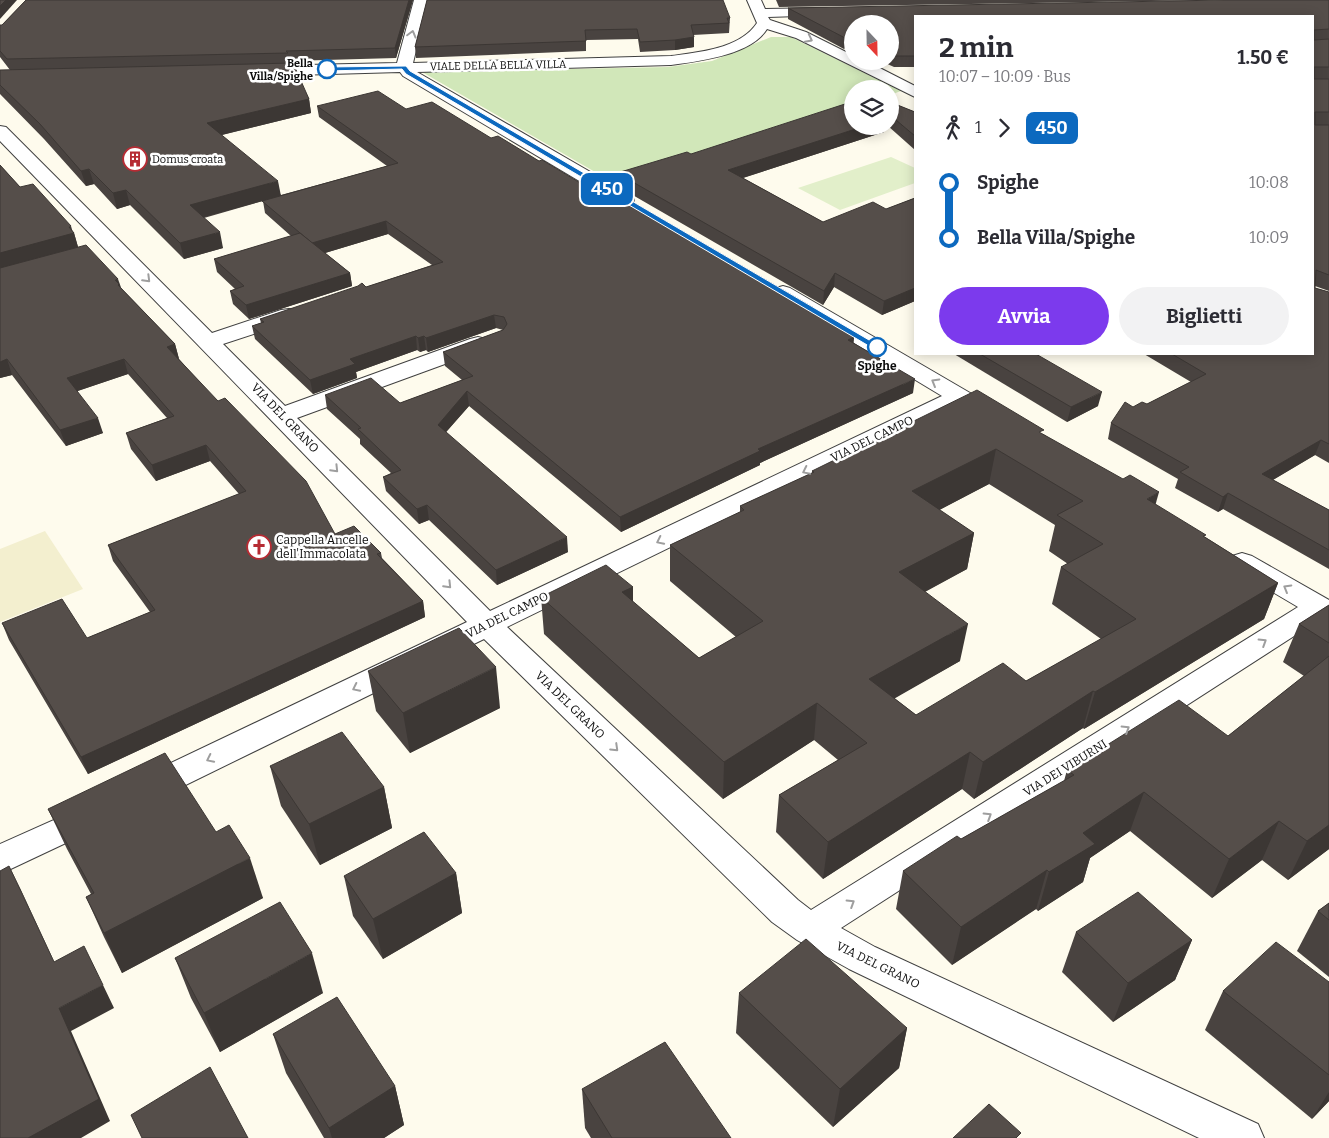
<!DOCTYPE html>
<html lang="it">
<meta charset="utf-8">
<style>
:root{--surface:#fff;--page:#f2f2f3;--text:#2b2b33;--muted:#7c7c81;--accent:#7c3aed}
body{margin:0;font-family:Bitter,serif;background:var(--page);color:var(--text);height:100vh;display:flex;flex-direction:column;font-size:19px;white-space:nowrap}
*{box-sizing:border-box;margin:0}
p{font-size:16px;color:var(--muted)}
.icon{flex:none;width:28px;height:28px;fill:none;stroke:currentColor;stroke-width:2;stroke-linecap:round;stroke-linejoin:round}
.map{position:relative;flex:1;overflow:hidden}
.sheet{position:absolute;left:914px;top:15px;width:400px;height:340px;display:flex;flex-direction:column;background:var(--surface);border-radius:0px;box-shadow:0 2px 12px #0003}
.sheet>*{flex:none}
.badge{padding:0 10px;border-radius:8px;font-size:18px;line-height:32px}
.needle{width:32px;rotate:158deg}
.tools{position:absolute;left:844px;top:15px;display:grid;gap:10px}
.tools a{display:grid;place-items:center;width:55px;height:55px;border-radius:50%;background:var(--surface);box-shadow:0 2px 12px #0003;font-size:25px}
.map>.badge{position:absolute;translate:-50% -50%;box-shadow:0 0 0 2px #fff}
.legs{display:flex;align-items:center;gap:8px;height:55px;padding:0 25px;font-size:16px}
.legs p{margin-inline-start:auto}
.head{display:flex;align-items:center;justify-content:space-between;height:85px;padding:0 25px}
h1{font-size:28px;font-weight:700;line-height:38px}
.cta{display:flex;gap:10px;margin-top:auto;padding:10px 25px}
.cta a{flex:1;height:58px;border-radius:30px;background:var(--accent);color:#fff;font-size:20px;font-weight:700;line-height:58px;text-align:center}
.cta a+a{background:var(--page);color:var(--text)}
ul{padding:0 25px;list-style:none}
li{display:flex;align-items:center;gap:18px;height:55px;font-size:19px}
li i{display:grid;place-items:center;width:8px;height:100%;margin:0 6px;background:currentColor}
li i::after{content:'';width:12px;height:12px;margin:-6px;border:4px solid;border-radius:50%;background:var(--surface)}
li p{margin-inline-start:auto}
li:first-child i{background:linear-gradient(#0000 50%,currentColor 0)}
li:last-child i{background:linear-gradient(currentColor 50%,#0000 0)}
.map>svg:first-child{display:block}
</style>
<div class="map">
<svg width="1329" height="1138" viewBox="0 0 1329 1138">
<rect width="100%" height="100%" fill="#fefbed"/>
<path fill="#f3efcf" d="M45 531 83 589 0 622V549Z"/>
<path fill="#d1e7b9" d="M771 37H791L901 91 890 95V89H852V106L609 180 422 72 668 67 712 61Z"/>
<path fill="#e2efca" d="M891 157 915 168V183L840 210 798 188Z"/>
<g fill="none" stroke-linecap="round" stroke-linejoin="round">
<g stroke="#404040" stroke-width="2">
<g id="minor">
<path d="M414 0H428L413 63 671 56C699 52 740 49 757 23L747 0H761L765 9 825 8 830 9 832 12 830 15 768 17 770 20 806 32 852 55V61H866L915 86V97L796 38 767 29C751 55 700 61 671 65L417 72 632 196 634 200 632 204 625 206 618 204 403 76 400 72 260 76 255 74 252 71 255 68 260 66 397 63Z"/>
<path d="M0 126 6 127 212 333 281 310 289 309 297 310 300 315 297 320 223 344 285 406 470 339 478 337 486 339 489 344 486 349 297 418 490 611 942 396 776 296 773 292 776 288 783 286 790 288 1001 411 1005 416 1001 421C985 425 972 414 959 406L507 627 798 900 811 910 1298 607 1232 568 1228 562 1232 556 1242 553 1252 556 1329 600V623L1319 620 841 928 875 947 1258 1124 1264 1138H1199L849 969 797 940 772 922 484 639 157 799 145 803 133 799 129 790 133 781 467 622 0 141Z"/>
<path d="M92 803 104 807 109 816 104 825 0 874V844Z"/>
</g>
</g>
<use href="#minor" fill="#fff" fill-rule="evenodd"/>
</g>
<g fill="#494340" fill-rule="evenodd">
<path d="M26 0H413L396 58 289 61 309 99 311 113 221 135 281 195 387 166 319 117 317 106 406 109 491 138 539 161 582 184 814 313 854 337 853 343 913 393 760 463V465L621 532 469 406 446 432 568 552 497 585 429 520 419 524 386 491 383 477 391 473 360 444V439L327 409 325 395 400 403 462 380 445 366 443 352 503 330 496 328 428 352 426 350 420 352 417 350 356 372 357 378 313 394 255 339 252 326 261 323 260 319 366 287 432 265 388 234 325 253 350 273 352 286 249 319 233 304 230 291 235 289 217 272 214 259 291 236 265 213 263 201 204 218 223 248 184 259 130 205 117 209 94 184 86 186 44 139 0 94V70H10L0 57V25H2Z"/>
<path d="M427 0 730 18 729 33 693 35 694 47 675 50 640 52 638 39 586 40V51L416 58 415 47Z"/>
<path d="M776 0H1211L779 7Z"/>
<path d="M1329 0V79H1314H1329V291L1315 286V288L1329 292V463L1315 455 1273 480 1329 510V569L1223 509 1218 512 1175 488 1178 479 1108 439 1111 423 1133 407 1147 404 1191 382 1144 354H1312V16H915V69L914 67H894L881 61H890V24H852V47L847 45 844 49 788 19V8Z"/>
<path d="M890 102 915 112V150L888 126H890Z"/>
<path d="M852 126H884V132L743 178 823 222 886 209 915 198V301L882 315 834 287 823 305 617 186V173L691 154Z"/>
<path d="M0 165 20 187 74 233 78 247 121 288 175 344 179 359 335 534 381 553 382 558 423 601 425 617 88 774 9 640 2 623 87 638 150 612 113 561 108 545 239 494 210 461 156 481 131 449 126 433 167 418 128 374 77 391 103 433 66 446 12 375 0 378Z"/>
<path d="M954 354H1036L1098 406 1067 422Z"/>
<path d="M1043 434 1155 505 1205 537 1278 583 1264 619 1084 729 1083 728 974 799 962 789 823 879 776 832 779 795 838 760 814 740 723 799 544 634 541 597 633 587V602L699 658 736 637 670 581V545L740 512V506L812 473V471ZM989 484 1055 525 1049 551 1068 564 1061 567 1052 604 1101 639 1026 681 916 715 894 698 960 661 925 592 967 569 974 533 939 510Z"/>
<path d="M1329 605V849L1288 880 1262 860 1212 898 1130 831 1090 858 1083 882 1038 911 1036 909 952 965 896 909 903 871 961 839 1064 781 1067 770 1228 736 1304 676 1283 662 1299 624Z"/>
<path d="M368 671 500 708 410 753 376 711Z"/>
<path d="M270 766 384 787 392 828 320 865 281 806Z"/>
<path d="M48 809 216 832 263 898 122 973 104 937 86 897 91 894 67 849Z"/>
<path d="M456 873 462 913 383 959 353 916 344 876Z"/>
<path d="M1329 903V977L1297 951 1318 911Z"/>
<path d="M1076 932 1192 940 1175 980 1113 1022 1062 972Z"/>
<path d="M175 958 323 993 220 1052 191 998Z"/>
<path d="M1329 982V1101L1312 1119 1205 1030 1223 991Z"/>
<path d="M739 993 907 1028 899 1068 833 1127 736 1033Z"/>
<path d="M273 1034 395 1086 404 1125 384 1138H324L286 1073Z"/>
<path d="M582 1089 731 1138H591L585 1128Z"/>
</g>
<g fill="#3c3734">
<path d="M6 0H17L0 19V6Z"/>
<path d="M409 0H413L396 58 395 48Z"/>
<path d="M848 33 847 45 844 49 845 38Z"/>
<path d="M694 37V47L675 50V40Z"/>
<path d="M309 99 311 113 210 138 207 123Z"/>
<path d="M865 126H884V132L727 183 728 170Z"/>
<path d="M89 169 94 184 86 186 81 171Z"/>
<path d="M278 181 281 196 193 220 190 205Z"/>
<path d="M126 190 130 205 117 209 113 193Z"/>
<path d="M386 221 388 234 315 256 312 243Z"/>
<path d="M71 226 73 233H74L78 247 0 268V253Z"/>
<path d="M220 232 223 248 184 259 180 243Z"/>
<path d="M350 273 352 286 249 319 246 305Z"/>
<path d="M835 273 834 287 823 305 824 291Z"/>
<path d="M118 279 123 293 115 280Z"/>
<path d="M915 288V301L882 315 884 301Z"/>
<path d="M494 315 496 328 428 352 426 338Z"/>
<path d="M416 336 417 350 356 372 357 378 313 394 310 380 350 359Z"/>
<path d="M424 336 426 350 420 352 418 338Z"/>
<path d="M854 337 853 351 848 340Z"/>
<path d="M175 344 179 359 167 347Z"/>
<path d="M7 359 12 375 0 378V362Z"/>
<path d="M124 359 128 374 72 393 67 378Z"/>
<path d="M915 379 913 393 760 463V465L621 532 620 517 758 449Z"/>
<path d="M467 391 469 406 440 439 438 425Z"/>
<path d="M1102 392 1098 406 1067 422 1071 407Z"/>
<path d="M98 418 103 433 66 446 60 430Z"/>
<path d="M1321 440 1315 455 1257 489 1262 474Z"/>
<path d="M206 445 210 461 156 481 152 465Z"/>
<path d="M996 449 989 484 907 527 912 491Z"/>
<path d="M1159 492 1149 528 1147 499Z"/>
<path d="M1228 493 1223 509 1218 512 1223 497Z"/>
<path d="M427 505 429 520 419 524 417 509Z"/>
<path d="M974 533 967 569 894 608 899 572Z"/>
<path d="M567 537 568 552 497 585 496 570Z"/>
<path d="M1278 583 1264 619 1084 729 1095 692Z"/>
<path d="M633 587V623L622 592Z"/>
<path d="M423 601 425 617 88 774 81 757Z"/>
<path d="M968 624 960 661 864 716 869 679Z"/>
<path d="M496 667 500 708 410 753 403 713Z"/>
<path d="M1093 691 1083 728 974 799 983 762Z"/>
<path d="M817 703 814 740 723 799 724 762Z"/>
<path d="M970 752 962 789 823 879 828 842Z"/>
<path d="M384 787 392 828 320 865 309 824Z"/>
<path d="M1144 792 1130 831 1090 858 1083 882 1038 911 1049 872 1083 833Z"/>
<path d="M1279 821 1262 860 1212 898 1229 859Z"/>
<path d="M1329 825V849L1288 880 1307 841Z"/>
<path d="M250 858 263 898 122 973 104 933Z"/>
<path d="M9 866 21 890 65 985 54 962Z"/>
<path d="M1047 870 1036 909 952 965 961 927Z"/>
<path d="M456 873 462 913 383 959 373 919Z"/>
<path d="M1192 940 1175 980 1113 1022 1128 983Z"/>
<path d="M312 953 323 993 220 1052 204 1013Z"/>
<path d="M103 985 114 1008 71 1031 110 1121 81 1138H28L59 1008Z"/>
<path d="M907 1028 899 1068 833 1127 840 1089Z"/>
<path d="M395 1086 404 1125 384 1138H332L329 1128Z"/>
<path d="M1329 1092V1101L1312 1119Z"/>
</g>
<g fill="#554e4a" stroke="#3c3734" fill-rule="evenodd">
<path d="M0 0H6L0 6Z"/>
<path d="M26 0H409L395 48 286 51 288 53 7 59 0 51V25H2Z"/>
<path d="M427 0H723L730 18H727L729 23 691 25 694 37 675 40 640 42 637 29 585 30 586 41 415 47Z"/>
<path d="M1224 0H1329V29L1314 30V40L1329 39V67H1314V79H1329V112H1315V125H1329V275L1316 270 1315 288 1329 292V444L1321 440 1262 474 1329 510V550L1228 493 1223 497 1180 472 1189 467 1111 423 1125 402 1133 407 1142 402 1147 404 1206 374 1172 354H1312V16H915V56H895L890 53V24H852V35L848 33 845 38 788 8Z"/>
<path d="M293 63 309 99 207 123 278 181 190 205 220 232 180 243 126 190 113 193 89 169 81 171 40 124 0 85V70Z"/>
<path d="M378 91 406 109 432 102 491 138 498 136 539 161 542 160 582 184 595 180 814 308 812 311 854 337 848 340 915 379 758 449 760 451 620 517 467 391 438 425 567 537 496 570 427 505 417 509 383 477 401 470 358 429 361 428 325 395 371 378 400 403 473 376 443 352 503 330 507 324 504 317 494 315 426 338 424 336 418 338 416 336 350 359 355 364 310 380 252 326 264 322 260 319 358 286 362 283 366 287 443 262 386 221 312 243 262 201 398 163 317 106Z"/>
<path d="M890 102 915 112V136L890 115Z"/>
<path d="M848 103 852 105V126H865L728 170 823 222 873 202 886 209 915 198V288L884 301 835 273 824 291 617 173 687 152 691 154Z"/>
<path d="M0 165 20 187 33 184 71 226 69 227 74 233 0 253Z"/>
<path d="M300 233 350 273 246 305 230 291 244 286 214 259Z"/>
<path d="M86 245 118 279 115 280 119 284 118 285 175 344 167 347 218 401 225 398 306 481 335 534 354 526 381 553 377 554 423 601 81 757 2 623 62 599 87 638 155 610 108 545 246 491 206 445 152 465 126 433 174 416 124 359 67 378 98 418 60 430 7 359 0 362V268Z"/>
<path d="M980 354H1036L1102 392 1071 407Z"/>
<path d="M977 390 1044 430 1039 432 1123 479 1130 475 1159 492 1147 499 1206 535 1203 536 1278 583 1095 692 1093 691 983 762 970 752 828 842 779 795 867 743 817 703 724 762 541 597 606 565 633 587 622 592 699 658 763 621 670 545 744 510 740 506 814 472 812 471ZM996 449 1083 501 1057 515 1103 544 1061 567 1136 619 1026 681 1003 663 916 715 869 679 968 624 899 572 974 533 912 491Z"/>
<path d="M1329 605V643L1299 624Z"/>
<path d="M459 628 496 667 403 713 368 671Z"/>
<path d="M1329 656V825L1307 841 1279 821 1229 859 1144 792 1083 833 1095 844 1049 872 1047 870 961 927 903 871 957 836 961 839 1074 775 1067 770 1179 700 1228 736Z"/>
<path d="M342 732 384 787 309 824 270 766Z"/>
<path d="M165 753 216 832 229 825 250 858 104 933 86 897 94 893 48 809Z"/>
<path d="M424 832 456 873 373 919 344 876Z"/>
<path d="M9 866 54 962 84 946 103 985 59 1008 99 1099 28 1138H0V871Z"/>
<path d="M1138 892 1192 940 1128 983 1076 932Z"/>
<path d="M280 902 312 953 204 1013 175 958Z"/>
<path d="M1329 903V920L1318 911Z"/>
<path d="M806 939 907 1028 840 1089 739 993Z"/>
<path d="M1276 942 1329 982V1075L1223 991Z"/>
<path d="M337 997 395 1086 329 1128 273 1034Z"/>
<path d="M665 1042 731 1138H612L582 1089Z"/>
<path d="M210 1067 248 1138H142L131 1115Z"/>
<path d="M989 1104 1021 1133 1016 1138H953Z"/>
</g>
<defs><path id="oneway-chevron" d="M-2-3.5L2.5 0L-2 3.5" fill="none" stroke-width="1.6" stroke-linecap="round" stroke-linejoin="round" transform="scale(1.25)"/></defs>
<g stroke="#9e9e9e">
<use href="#oneway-chevron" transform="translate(412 34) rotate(-75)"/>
<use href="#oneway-chevron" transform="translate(809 39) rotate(27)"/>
<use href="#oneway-chevron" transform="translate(147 279) rotate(45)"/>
<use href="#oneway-chevron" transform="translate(935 382) rotate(-150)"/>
<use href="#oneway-chevron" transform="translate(335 469) rotate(46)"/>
<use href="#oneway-chevron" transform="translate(806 471) rotate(154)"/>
<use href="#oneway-chevron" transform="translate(660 541) rotate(154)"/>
<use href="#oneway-chevron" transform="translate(448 585) rotate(46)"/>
<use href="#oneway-chevron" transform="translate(1287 588) rotate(-150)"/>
<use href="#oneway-chevron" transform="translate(1263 642) rotate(-32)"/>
<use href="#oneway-chevron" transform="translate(356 688) rotate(154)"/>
<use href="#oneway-chevron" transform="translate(1126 729) rotate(-32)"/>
<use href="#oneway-chevron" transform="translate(615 748) rotate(44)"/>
<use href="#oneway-chevron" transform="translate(210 759) rotate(154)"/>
<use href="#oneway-chevron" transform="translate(988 816) rotate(-32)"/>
<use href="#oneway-chevron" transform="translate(851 903) rotate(-32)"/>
</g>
<path fill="#0c69bf" stroke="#fff" d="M406 66 410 71 881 347 874 349 406 74 402 69 327 71 325 69 327 67Z"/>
<defs>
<g id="building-ring" transform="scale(1.25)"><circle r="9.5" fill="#fff" stroke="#b62b33" stroke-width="1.5"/><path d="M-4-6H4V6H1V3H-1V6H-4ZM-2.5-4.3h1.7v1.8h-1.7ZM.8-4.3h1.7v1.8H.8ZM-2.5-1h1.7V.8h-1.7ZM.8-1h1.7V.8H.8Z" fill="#b62b33"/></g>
<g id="church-ring" transform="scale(1.25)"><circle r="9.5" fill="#fff" stroke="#b62b33" stroke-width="1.5"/><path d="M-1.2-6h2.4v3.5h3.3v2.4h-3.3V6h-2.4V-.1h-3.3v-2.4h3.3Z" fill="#b62b33"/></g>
</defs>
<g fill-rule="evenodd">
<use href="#building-ring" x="135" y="159"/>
<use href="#church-ring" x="259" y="547"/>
</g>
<g fill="#fff" stroke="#0c69bf" stroke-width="2.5">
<circle cx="327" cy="69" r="9"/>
<circle cx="877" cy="347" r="9"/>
</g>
<g text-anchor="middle" stroke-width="5" stroke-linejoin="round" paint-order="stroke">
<g font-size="11" font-weight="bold" fill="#0d0d0d" stroke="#fff" text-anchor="end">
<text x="313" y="67">Bella<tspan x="313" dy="13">Villa/Spighe</tspan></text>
</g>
<g font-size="11" fill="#0d0d0d" stroke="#fff">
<text transform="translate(498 65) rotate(-1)" y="4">VIALE DELLA BELLA VILLA</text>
</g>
<g font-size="11" fill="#0d0d0d" stroke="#fff" text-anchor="start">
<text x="152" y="163">Domus croata</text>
</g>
<g font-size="12" font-weight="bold" fill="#0d0d0d" stroke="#fff">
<text x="877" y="370">Spighe</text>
</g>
<g font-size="12" fill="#0d0d0d" stroke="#fff">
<text transform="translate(285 418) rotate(46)" y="4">VIA DEL GRANO</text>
<text transform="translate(872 439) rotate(-26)" y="4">VIA DEL CAMPO</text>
<text transform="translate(507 615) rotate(-26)" y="4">VIA DEL CAMPO</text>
<text transform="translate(570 705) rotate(44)" y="4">VIA DEL GRANO</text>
<text transform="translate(1065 768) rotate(-32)" y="4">VIA DEI VIBURNI</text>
<text transform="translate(878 965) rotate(26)" y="4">VIA DEL GRANO</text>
</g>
<g font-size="12" fill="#0d0d0d" stroke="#fff" text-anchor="start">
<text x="276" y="544">Cappella Ancelle<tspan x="276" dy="14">dell'Immacolata</tspan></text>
</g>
</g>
</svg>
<div class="tools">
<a><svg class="needle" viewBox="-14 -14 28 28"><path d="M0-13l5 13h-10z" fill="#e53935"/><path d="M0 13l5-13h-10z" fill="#7c7c81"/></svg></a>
<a><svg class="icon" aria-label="layers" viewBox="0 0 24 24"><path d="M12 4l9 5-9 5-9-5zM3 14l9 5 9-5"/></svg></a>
</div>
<b class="badge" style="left:607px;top:189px;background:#0c69bf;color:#fff">450</b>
<section class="sheet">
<div class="head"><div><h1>2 min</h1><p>10:07 – 10:09 · Bus</p></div><b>1.50 €</b></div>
<div class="legs"><svg class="icon" aria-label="walk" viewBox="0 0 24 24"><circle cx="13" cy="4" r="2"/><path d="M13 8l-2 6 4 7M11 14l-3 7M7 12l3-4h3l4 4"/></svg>1<svg class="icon" aria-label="forward" viewBox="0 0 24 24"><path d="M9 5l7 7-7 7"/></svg><b class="badge" style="background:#0c69bf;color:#fff">450</b></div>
<ul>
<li><i style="color:#0c69bf"></i><b>Spighe</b><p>10:08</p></li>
<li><i style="color:#0c69bf"></i><b>Bella Villa/Spighe</b><p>10:09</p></li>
</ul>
<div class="cta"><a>Avvia</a><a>Biglietti</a></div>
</section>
</div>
